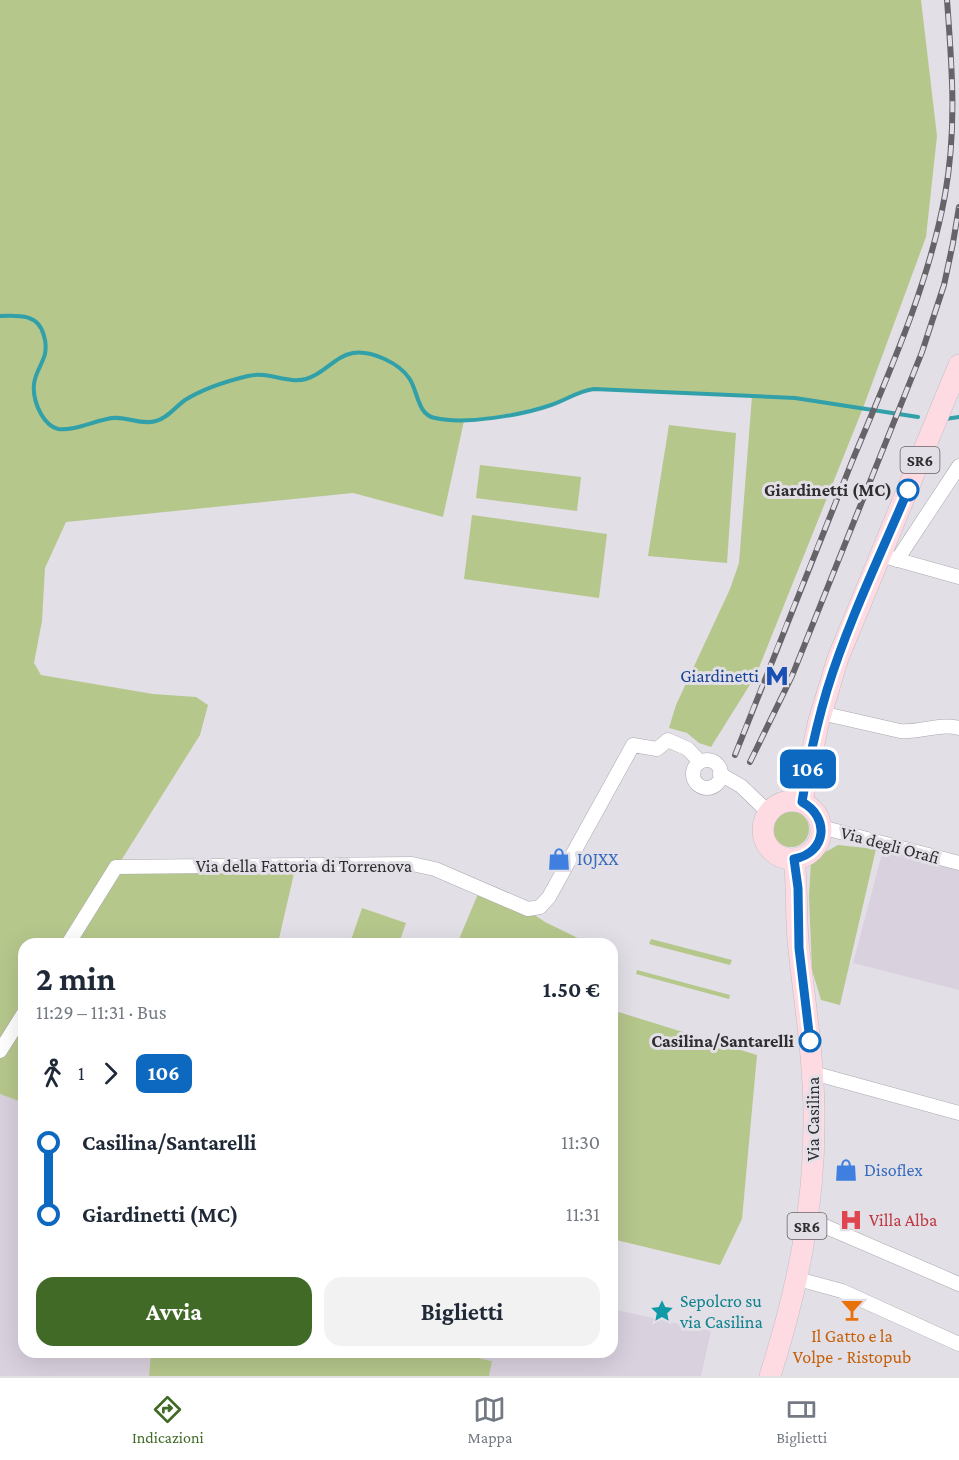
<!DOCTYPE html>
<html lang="it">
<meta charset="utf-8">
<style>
:root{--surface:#fff;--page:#f2f2f3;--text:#1f2937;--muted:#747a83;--line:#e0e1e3;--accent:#406a26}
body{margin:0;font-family:"Crimson Pro",serif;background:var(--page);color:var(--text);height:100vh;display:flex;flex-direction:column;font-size:22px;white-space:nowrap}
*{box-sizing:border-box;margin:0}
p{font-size:20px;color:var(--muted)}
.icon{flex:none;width:33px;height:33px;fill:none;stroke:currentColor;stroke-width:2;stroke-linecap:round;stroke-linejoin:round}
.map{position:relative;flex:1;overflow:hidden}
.details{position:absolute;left:18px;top:938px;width:600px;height:420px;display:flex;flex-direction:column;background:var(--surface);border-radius:18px;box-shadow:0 6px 24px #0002}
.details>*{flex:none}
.badge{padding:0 12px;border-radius:9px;font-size:21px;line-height:39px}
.map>.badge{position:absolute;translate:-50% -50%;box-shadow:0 0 0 3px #fff}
.legs{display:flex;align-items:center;gap:9px;height:66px;padding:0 18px;font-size:20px}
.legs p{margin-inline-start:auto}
.overview{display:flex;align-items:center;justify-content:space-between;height:102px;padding:0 18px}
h1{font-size:33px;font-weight:700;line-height:45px}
.action{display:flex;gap:12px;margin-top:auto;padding:12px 18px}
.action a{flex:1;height:69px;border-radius:18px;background:var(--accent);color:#fff;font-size:24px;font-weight:700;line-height:69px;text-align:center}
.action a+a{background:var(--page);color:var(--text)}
ul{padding:0 18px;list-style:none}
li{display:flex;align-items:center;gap:21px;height:72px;font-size:22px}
li i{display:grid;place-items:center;width:9px;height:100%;margin:0 8px;background:currentColor}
li i::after{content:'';width:15px;height:15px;margin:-8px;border:4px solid;border-radius:50%;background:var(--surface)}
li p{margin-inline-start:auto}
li:first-child i{background:linear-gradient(#0000 50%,currentColor 0)}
li:last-child i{background:linear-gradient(currentColor 50%,#0000 0)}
.menu{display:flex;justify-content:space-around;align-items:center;height:84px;border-top:2px solid var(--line);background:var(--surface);font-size:16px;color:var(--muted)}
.menu a{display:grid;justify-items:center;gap:3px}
.menu .active{color:var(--accent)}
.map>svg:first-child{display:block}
</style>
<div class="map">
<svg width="959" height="1376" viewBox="0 0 959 1376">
<rect width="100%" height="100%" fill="#e3dfe7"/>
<g fill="#d9d1de">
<path d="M883 850 959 870V990L853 963Z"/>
<path d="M0 1094 24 1103V1352H151L149 1376H0Z"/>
<path d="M612 1309 711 1331 701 1376H489L491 1361 478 1358 479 1352H612Z"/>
</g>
<g fill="#b6c78c">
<path d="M0 0H921L937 136 926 237 863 408 756 675 711 747 699 743 687 733 669 728 676 705 730 589 739 563 752 396 588 390C549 406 506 416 464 421L443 517 353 493 66 522 45 568 42 621 34 663 41 675 153 694 196 697 208 705 200 735 117 867 296 865 278 943 24 944V1103L0 1094Z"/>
<path d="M669 425 736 433 727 563 648 556Z"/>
<path d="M480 465 581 477 577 511 476 498Z"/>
<path d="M472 515 607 534 599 598 464 579Z"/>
<circle cx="791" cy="829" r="18"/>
<path d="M838 845 876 849 840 1005 821 1000 812 970 809 897 811 860Z"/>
<path d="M480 889 524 908 545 922 588 943 457 944Z"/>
<path d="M362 908 406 923 399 943H350Z"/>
<path d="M651 939 732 960 730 965 649 944Z"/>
<path d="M637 970 730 995 729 999 636 974Z"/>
<path d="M612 1010 757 1055 742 1219 720 1265 612 1239Z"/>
<path d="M151 1352H479L478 1358 492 1361 489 1376H149Z"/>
</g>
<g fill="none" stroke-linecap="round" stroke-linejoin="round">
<g stroke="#31a0a8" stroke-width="4">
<path d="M0 316C19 315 39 314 44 336 46 342 46 348 45 354 42 365 35 373 34 384 33 394 36 405 41 414 45 421 50 427 58 429 73 431 92 422 107 419 124 414 139 426 156 421 168 418 175 407 185 400 203 389 227 381 248 376 268 371 287 384 306 379 324 374 335 356 353 353 371 350 399 363 409 378 418 390 417 415 435 418 465 425 522 415 551 405 566 400 578 391 594 389L795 398 918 417"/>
<path d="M945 419 959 417"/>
</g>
<g stroke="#aca8af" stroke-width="15">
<g id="minor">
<path d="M891 558 959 577"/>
<path d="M897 560 959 466"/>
<path d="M821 713 900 731C920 733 938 723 959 728"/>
<circle cx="707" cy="774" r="14"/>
<path d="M720 774 741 786 768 812"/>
<path d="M821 827 959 863"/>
<path d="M68 944 116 867 412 864 435 869 528 909 540 907 549 897 633 745 657 749 668 740 688 749 700 762"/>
<path d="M0 1051 24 1013"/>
<path d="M813 1073 959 1113"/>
<path d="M808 1219 959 1284"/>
<path d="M798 1279 842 1291 959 1344"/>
</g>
</g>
<g stroke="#c1c0c1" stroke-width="22">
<g id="primary">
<circle cx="792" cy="830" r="29"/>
<path d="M802 802 818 724 838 658 959 365"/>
<path d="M770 1376C797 1291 815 1207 814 1117 814 1061 805 1005 799 950 795 919 798 889 794 859"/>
</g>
</g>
<use href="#minor" stroke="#fff" stroke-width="14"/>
<use href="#primary" stroke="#fedae3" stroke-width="21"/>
<g stroke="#676469" stroke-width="6">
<g id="rail">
<path d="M735 755C773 658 812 561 851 464 887 377 928 288 945 195 957 128 952 67 947 0"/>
<path d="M750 762 792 676 922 352 944 285 953 243 959 207"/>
</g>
</g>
<use href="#rail" stroke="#e3dfe7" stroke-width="4" stroke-dasharray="11" stroke-linecap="butt"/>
</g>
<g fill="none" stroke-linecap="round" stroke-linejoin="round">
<g stroke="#fff" stroke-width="14">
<path id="line-1" d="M810 1041 799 948 798 888 794 859C827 853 830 817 802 802 808 764 816 727 827 690 848 622 880 556 908 490"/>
</g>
<use href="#line-1" stroke="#0c69bf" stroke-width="9"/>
</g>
<defs>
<g id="metro-bare" transform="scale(1.8)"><path d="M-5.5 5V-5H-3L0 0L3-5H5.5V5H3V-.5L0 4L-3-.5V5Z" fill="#1a4fb4" stroke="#e3dfe7" stroke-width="2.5" paint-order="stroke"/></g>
<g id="shop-bare" transform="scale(1.8)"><path d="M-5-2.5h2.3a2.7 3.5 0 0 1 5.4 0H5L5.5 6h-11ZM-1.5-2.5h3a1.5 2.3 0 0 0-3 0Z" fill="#3f7fe0" stroke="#e3dfe7" stroke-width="2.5" paint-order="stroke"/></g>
<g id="hospital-bare" transform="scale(1.8)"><path d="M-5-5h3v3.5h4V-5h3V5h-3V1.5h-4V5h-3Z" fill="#e0444e" stroke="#e3dfe7" stroke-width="2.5" paint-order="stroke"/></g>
<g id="bar-bare" transform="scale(1.8)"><path d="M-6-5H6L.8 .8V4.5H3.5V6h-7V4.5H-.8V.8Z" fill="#e8710a" stroke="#e3dfe7" stroke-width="2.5" paint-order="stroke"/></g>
<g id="sight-bare" transform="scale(1.8)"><path d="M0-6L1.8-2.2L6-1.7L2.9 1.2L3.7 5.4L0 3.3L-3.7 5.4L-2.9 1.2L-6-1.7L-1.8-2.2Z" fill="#0f9aa8" stroke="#e3dfe7" stroke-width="2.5" paint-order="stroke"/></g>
</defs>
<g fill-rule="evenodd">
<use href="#metro-bare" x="777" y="676"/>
<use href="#shop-bare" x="559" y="859"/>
<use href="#shop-bare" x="846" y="1170"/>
<use href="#hospital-bare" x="851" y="1220"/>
<use href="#bar-bare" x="852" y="1310"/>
<use href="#sight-bare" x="662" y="1311"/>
</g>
<g fill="#fff" stroke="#0c69bf" stroke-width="3">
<circle cx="908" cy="490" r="10"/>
<circle cx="810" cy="1041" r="10"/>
</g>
<g text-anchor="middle" stroke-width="6" stroke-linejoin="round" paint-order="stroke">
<g fill="#e3dfe7" stroke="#656267" stroke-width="1.5">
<rect x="900.5" y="447" width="39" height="26" rx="4.5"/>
<rect x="787.5" y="1213" width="39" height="26" rx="4.5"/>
</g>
<g font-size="16" font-weight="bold" fill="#2f2d30">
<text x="920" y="466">SR6</text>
<text x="807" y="1232">SR6</text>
</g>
<g font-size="18" font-weight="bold" fill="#2f2d30" stroke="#e3dfe7" text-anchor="end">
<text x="892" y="496">Giardinetti (MC)</text>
<text x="794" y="1047">Casilina/Santarelli</text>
</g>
<g font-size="18" fill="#164399" stroke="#e3dfe7" text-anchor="end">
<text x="759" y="682">Giardinetti</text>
</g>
<g font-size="18" fill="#2f2d30" stroke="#e3dfe7">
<text transform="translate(890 845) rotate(15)" y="6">Via degli Orafi</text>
<text x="304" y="872">Via della Fattoria di Torrenova</text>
<text transform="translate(813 1119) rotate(-90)" y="6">Via Casilina</text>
</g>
<g font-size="18" fill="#366cbe" stroke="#e3dfe7" text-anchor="start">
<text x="577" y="865">I0JXX</text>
<text x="864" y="1176">Disoflex</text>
</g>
<g font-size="18" fill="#be3a42" stroke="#e3dfe7" text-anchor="start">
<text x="869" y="1226">Villa Alba</text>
</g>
<g font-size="18" fill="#0d838f" stroke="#e3dfe7" text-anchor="start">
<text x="680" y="1307">Sepolcro su<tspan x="680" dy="21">via Casilina</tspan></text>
</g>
<g font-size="18" fill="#c56008" stroke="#e3dfe7">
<text x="852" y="1342">Il Gatto e la<tspan x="852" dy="21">Volpe - Ristopub</tspan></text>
</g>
</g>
</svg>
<b class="badge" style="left:808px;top:769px;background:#0c69bf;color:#fff">106</b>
<section class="details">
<div class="overview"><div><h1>2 min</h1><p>11:29 – 11:31 · Bus</p></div><b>1.50 €</b></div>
<div class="legs"><svg class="icon" aria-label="walk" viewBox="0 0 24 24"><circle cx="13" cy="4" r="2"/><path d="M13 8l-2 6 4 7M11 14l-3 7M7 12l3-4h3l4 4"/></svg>1<svg class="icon" aria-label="forward" viewBox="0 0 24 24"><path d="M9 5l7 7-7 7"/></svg><b class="badge" style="background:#0c69bf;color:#fff">106</b></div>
<ul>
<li><i style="color:#0c69bf"></i><b>Casilina/Santarelli</b><p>11:30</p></li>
<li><i style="color:#0c69bf"></i><b>Giardinetti (MC)</b><p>11:31</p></li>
</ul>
<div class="action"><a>Avvia</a><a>Biglietti</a></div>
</section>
</div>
<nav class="menu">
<a class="active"><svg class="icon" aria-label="directions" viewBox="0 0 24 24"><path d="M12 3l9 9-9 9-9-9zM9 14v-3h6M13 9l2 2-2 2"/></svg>Indicazioni</a>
<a><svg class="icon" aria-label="map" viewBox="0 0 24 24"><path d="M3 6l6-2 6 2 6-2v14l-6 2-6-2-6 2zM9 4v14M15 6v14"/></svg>Mappa</a>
<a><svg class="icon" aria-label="tickets" viewBox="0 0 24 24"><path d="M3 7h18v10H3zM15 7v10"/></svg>Biglietti</a>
</nav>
